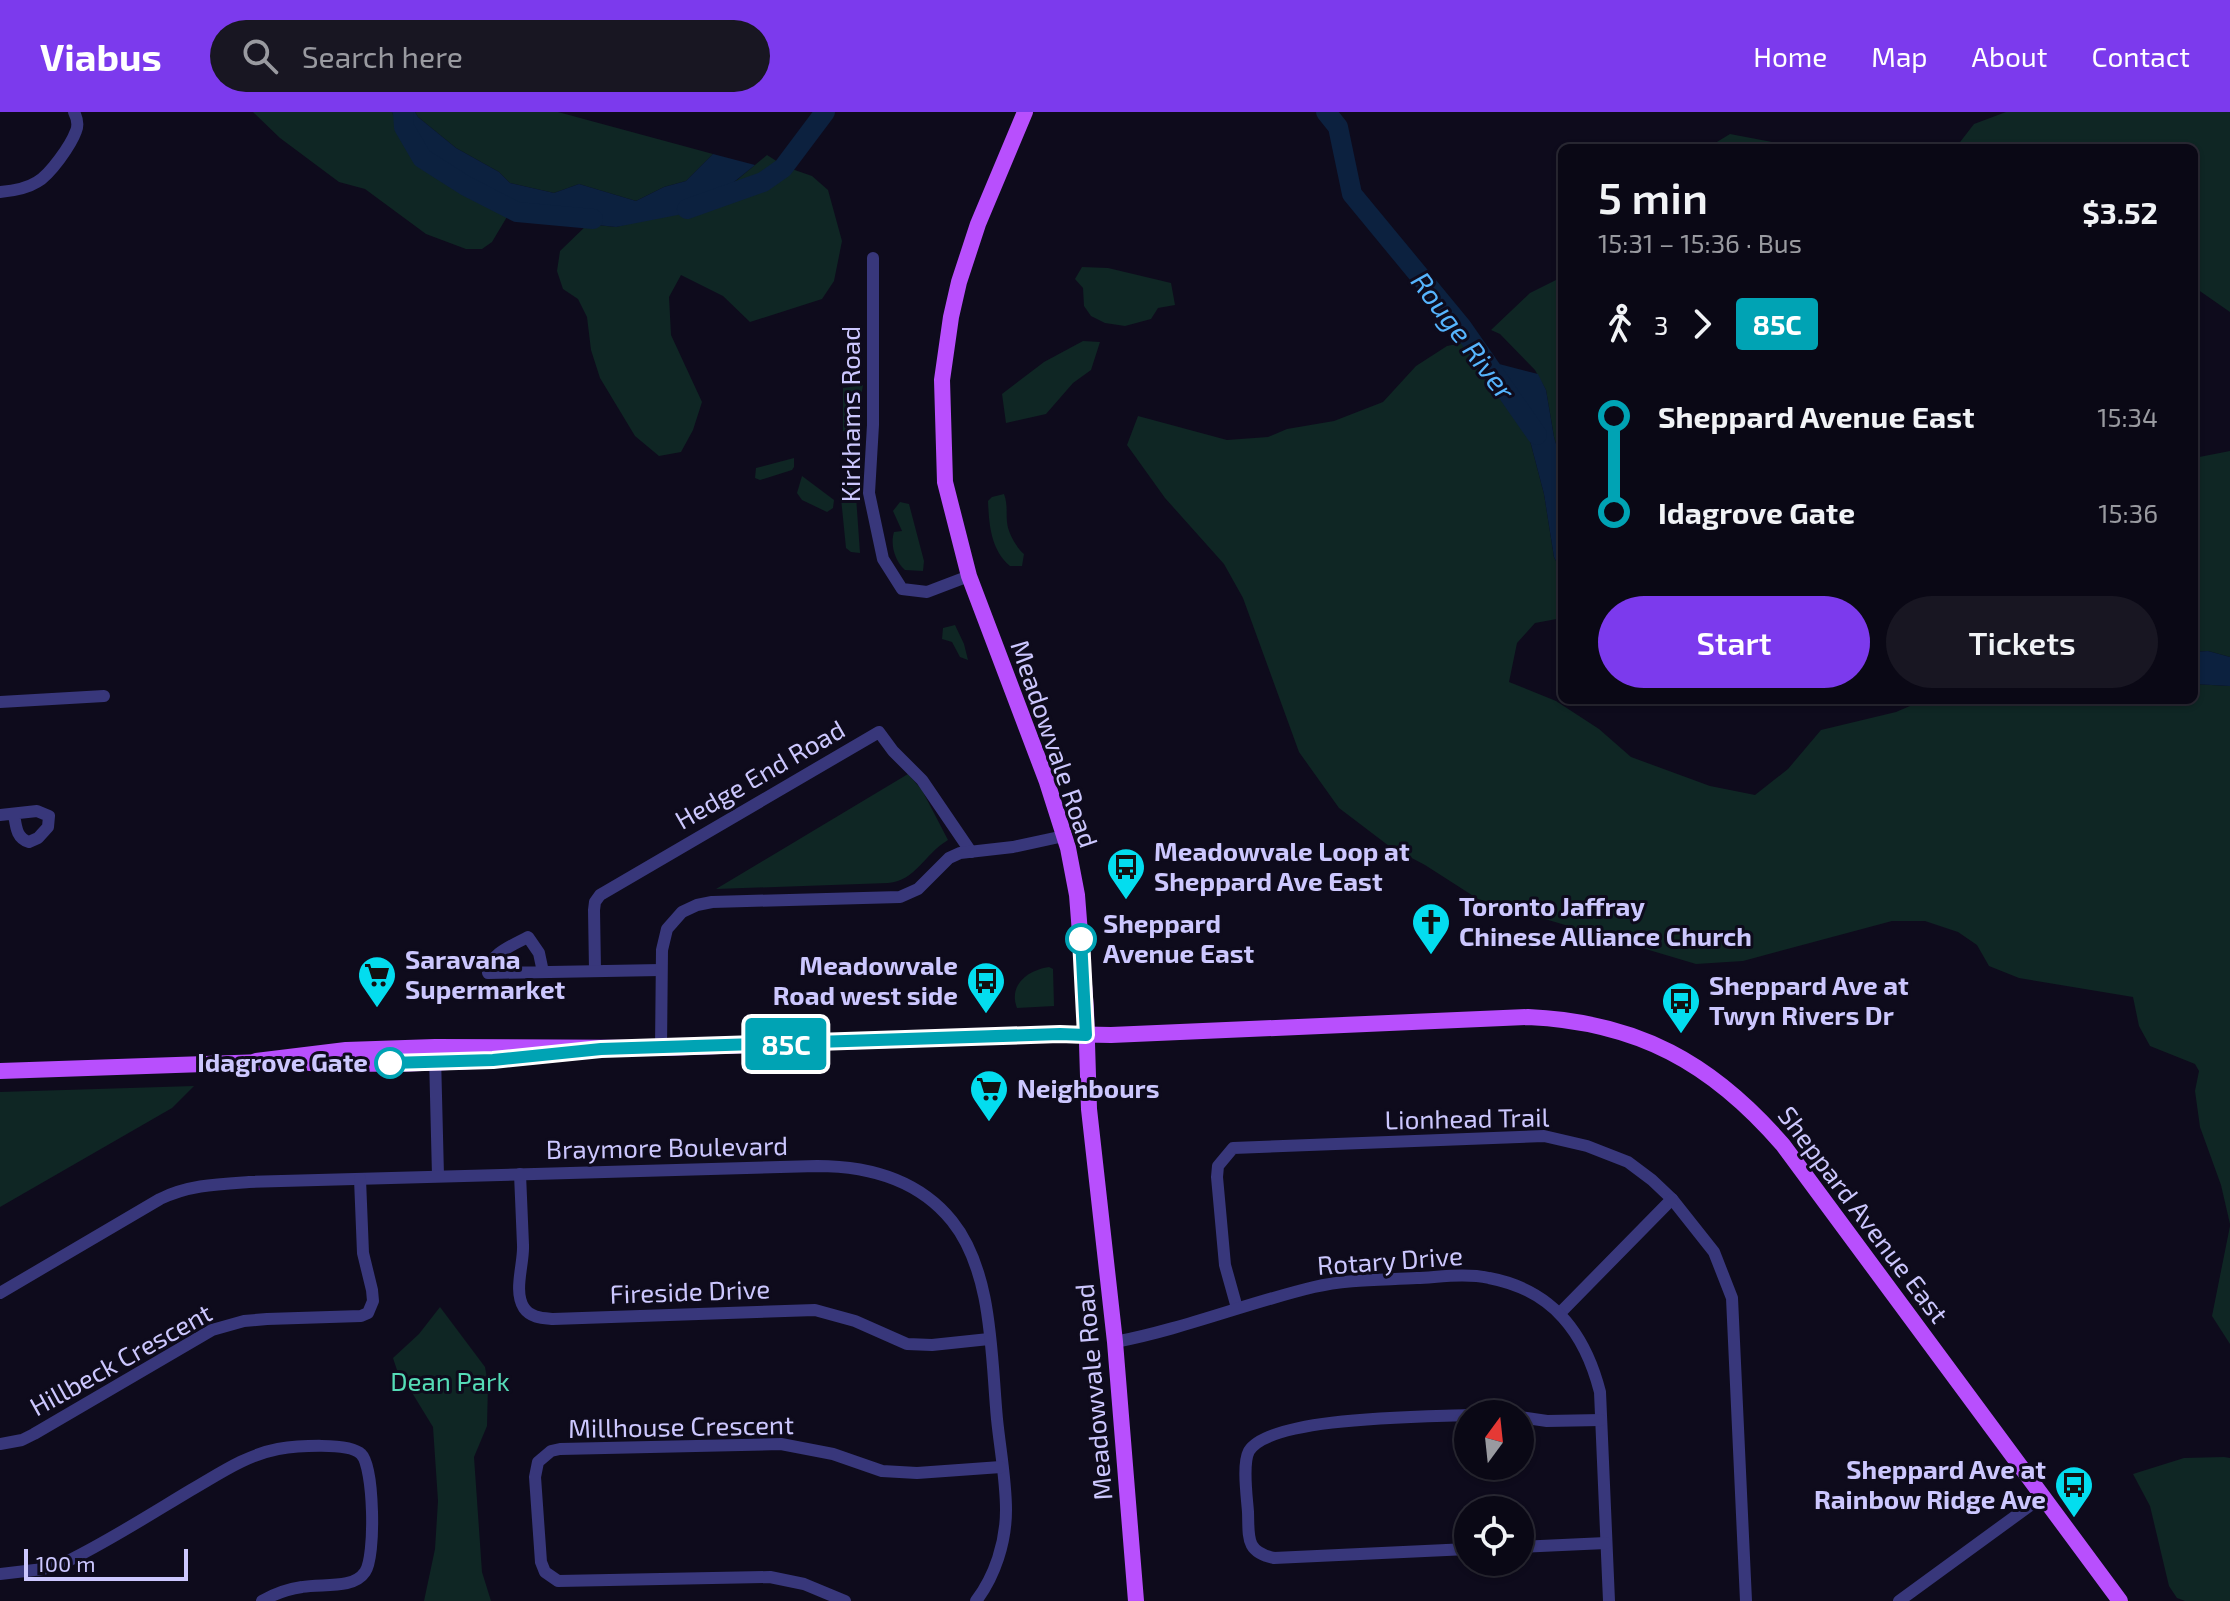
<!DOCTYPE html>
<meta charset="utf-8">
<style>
:root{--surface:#0a0815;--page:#181622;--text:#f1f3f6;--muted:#999aa0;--line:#2a2934;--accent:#7c3aed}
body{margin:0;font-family:"Exo 2",sans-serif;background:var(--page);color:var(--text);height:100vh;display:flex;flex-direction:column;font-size:30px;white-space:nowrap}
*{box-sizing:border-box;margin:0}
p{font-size:26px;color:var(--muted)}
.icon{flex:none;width:44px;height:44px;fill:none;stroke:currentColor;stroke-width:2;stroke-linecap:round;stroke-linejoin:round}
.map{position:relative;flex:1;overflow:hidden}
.sheet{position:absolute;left:1558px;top:32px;width:640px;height:560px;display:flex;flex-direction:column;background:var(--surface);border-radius:12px;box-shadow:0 2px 6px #0004,0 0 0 2px var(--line)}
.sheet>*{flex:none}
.badge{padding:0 16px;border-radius:6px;font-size:28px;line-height:52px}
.needle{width:52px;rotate:15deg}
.fabs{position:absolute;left:1454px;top:1288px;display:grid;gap:16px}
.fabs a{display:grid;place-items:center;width:80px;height:80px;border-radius:50%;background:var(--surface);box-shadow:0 2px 6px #0004,0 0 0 2px var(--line);font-size:40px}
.scale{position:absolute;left:24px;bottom:20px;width:164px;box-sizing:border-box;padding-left:8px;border:4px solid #ccc7fe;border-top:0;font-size:22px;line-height:28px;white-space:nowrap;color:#ccc7fe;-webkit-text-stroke:6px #0e0b1c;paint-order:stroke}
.map>.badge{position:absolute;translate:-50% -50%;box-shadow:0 0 0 4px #fff}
.legs{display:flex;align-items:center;gap:12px;height:88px;padding:0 40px;font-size:26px}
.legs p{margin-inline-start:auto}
.summary{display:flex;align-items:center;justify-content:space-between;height:136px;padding:0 40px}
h1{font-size:44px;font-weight:600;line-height:60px}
.cta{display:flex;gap:16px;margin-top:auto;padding:16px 40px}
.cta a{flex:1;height:92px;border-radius:48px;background:var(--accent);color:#fff;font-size:32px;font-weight:600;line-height:92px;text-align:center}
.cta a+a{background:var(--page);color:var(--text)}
ul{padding:0 40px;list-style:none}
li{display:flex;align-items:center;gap:28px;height:96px;font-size:30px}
li i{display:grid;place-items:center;width:12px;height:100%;margin:0 10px;background:currentColor}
li i::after{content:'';width:20px;height:20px;margin:-10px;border:6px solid;border-radius:50%;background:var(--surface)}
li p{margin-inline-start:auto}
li:first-child i{background:linear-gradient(#0000 50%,currentColor 0)}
li:last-child i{background:linear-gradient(currentColor 50%,#0000 0)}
header{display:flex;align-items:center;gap:48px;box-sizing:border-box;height:112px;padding:0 40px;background:var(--accent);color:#fff}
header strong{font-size:38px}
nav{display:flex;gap:44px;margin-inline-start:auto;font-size:28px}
.search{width:560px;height:72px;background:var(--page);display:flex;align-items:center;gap:20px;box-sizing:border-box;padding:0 28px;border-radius:44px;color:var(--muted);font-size:30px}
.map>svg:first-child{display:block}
</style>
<header>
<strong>Viabus</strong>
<div class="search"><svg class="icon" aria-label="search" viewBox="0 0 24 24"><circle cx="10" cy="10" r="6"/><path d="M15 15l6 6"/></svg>Search here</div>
<nav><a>Home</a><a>Map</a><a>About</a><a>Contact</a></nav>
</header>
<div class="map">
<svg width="2230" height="1489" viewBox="0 0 2230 1489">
<rect width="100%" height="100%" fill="#0e0b1c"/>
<g fill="#0f2624">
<path d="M253 0H392L399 15 468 77 500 95 511 98 492 130 482 137H466L426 122 365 77 339 70 280 26Z"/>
<path d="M415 0H558L713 42 686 69 664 75 636 89 579 72 554 81 510 71 499 60 456 36 418 5Z"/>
<path d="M2006 0H2230V200L2194 175V36H1938L1957 34 1974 12Z"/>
<path d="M1730 22 1783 32 1874 36H1707Z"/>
<path d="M767 43 786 55 812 64 828 78 842 129 834 169 822 187 750 210 723 184 681 163 669 185 671 223 702 290 693 318 681 340 659 344 635 324 600 266 591 238 587 205 578 187 563 177 557 159 560 139 588 112 616 115 709 91Z"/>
<path d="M1082 155 1108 156 1171 171 1175 193 1158 196 1151 207 1125 214 1105 211 1091 204 1084 194 1083 176 1075 167Z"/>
<path d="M1562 165V353L1554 325 1546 278 1535 258 1500 222 1491 218 1530 181Z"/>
<path d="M1083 229 1100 230 1091 258 1073 271 1046 302 1006 311 1002 282 1044 250Z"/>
<path d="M1462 231 1513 275 1518 283 1544 382 1554 445 1562 461V506L1535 511 1517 531 1509 570 1556 589 1599 617 1631 645 1710 674 1755 683 1788 657 1821 618 1896 600 1924 588H2194V572L2230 574V1112L2221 1073 2200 1015 2195 979 2199 959 2195 952 2150 934 2139 914 2133 885 2019 866 1989 854 1977 833 1958 820 1925 809H1892L1743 849 1696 852 1478 787 1425 753 1389 734 1339 696 1299 640 1243 486 1224 452 1165 386 1127 333 1138 304 1227 328 1268 325 1287 317 1334 309 1383 290 1416 254 1447 234Z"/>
<path d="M863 273 857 307 852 323 843 319V276Z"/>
<path d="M2230 339V545L2208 539 2194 540V346Z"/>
<path d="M794 346V355L792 358 760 368 755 366 756 356Z"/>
<path d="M802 364 834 388 833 396 827 400 802 388 797 381Z"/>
<path d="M855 370 860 441 851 440 846 436 841 386 846 372Z"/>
<path d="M1004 382C1008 393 1006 401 1007 410 1008 421 1016 435 1024 442L1022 454H1010C991 438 989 413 988 389L992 385Z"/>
<path d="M900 390 909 392 924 449 923 459 905 458C895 449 890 433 894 420L902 419 893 399Z"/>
<path d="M955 513 964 532 968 548 960 545 952 530 942 527 943 516Z"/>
<path d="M908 662 922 678 948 728C923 743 917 768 888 771L716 777Z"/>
<path d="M1049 855 1053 857 1054 894 1017 896C1008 873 1028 858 1049 855Z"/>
<path d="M194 974 172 996 0 1095V980Z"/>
<path d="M2230 1114V1232L2212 1204Z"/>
<path d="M440 1195 485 1255 488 1272 487 1314 474 1345 482 1460 491 1489H424L435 1437 438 1389 433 1315 411 1279 400 1267 393 1246 419 1222Z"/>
<path d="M2224 1345 2230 1346V1489H2185L2177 1486 2169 1474 2150 1394 2133 1362 2184 1346Z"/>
</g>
<g fill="#0c213f">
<path d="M392 0H415L418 5 456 36 499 60 510 71 554 81 579 72 636 89 664 75 686 69 713 42 755 53 708 91 688 101 616 115 588 112 552 101 500 95 468 77 399 15Z"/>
<path d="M1480 247 1538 262 1546 278 1554 325 1562 353V461L1554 445 1544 382 1518 283 1513 275Z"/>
<path d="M2208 539 2230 545V574L2194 572V540Z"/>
</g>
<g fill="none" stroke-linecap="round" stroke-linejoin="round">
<g stroke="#0c213f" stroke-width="20">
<path d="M403 0 404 15 422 46 466 74 517 100 593 107"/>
<path d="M1326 0 1338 15 1352 82 1461 214 1537 323"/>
<path d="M687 97 763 70 783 56 825 0"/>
</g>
<g stroke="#38377b" stroke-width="12">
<path d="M0 80C12 79 26 77 37 70 50 63 71 33 76 19 79 12 77 6 74 0"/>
<path d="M873 146V313L869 381 883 447 902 477 927 480 969 464"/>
<path d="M0 590 104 584"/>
<path d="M0 703 37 699 49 704 48 715 38 726 29 730C16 726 16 714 14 702"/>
<path d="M595 858 594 798 595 790 600 783 879 620 893 639 922 668 971 740"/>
<path d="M543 860 539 841 528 825C513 833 487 843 488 861L661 858"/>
<path d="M661 936 662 838 667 817 682 800 697 793 712 790 900 785 918 777 949 746 960 741 1013 735 1064 724"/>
<path d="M435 944 438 1064"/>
<path d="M520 1062C521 1086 522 1109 523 1133 524 1152 513 1179 524 1196 531 1206 543 1206 553 1207L815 1198 855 1209 907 1232 932 1233 989 1227"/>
<path d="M0 1181 160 1087C188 1073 218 1072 249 1070L817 1054C868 1054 918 1067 952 1109 993 1160 991 1244 997 1307 1000 1337 1006 1368 1006 1398 1006 1430 995 1464 976 1489"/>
<path d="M1237 1196 1225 1153 1217 1065 1218 1054 1233 1036 1544 1024 1587 1034 1628 1050 1652 1068 1672 1087 1714 1140 1732 1186 1746 1489"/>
<path d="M1560 1201 1672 1087"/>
<path d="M1115 1230C1183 1217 1247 1191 1314 1175 1347 1167 1383 1168 1417 1166 1440 1165 1466 1161 1489 1166 1553 1178 1585 1221 1600 1280L1609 1489"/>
<path d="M1480 1302H1506"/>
<path d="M1468 1303C1427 1305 1270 1304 1249 1339 1242 1352 1247 1385 1248 1400 1249 1425 1245 1440 1274 1446L1468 1437"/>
<path d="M1520 1305 1547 1309 1601 1308"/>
<path d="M0 1332 22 1328 34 1322 212 1218 244 1209 267 1207 361 1204 368 1201 373 1189 372 1178 363 1141 360 1067"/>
<path d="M1520 1435 1606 1431"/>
<path d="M0 1462 43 1457 70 1448C112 1427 151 1402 191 1378 219 1362 246 1343 278 1337 296 1334 349 1330 361 1342 374 1354 376 1445 365 1460 353 1478 321 1471 302 1475 288 1477 274 1482 262 1489"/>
<path d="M845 1489 804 1472 770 1465 558 1469 545 1460 541 1450 535 1365 538 1350 551 1339 560 1337 781 1332 833 1342 882 1359 917 1361 1001 1355"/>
<path d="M1899 1489 2043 1384"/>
</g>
<g stroke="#b84ffd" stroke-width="16">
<path d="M1025 0 978 112 959 170 951 205 942 268 945 370 969 464 1047 670 1068 736 1077 783 1086 898 1089 997 1115 1230 1136 1489"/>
<path d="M256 949 346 938 435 935 661 936 1060 922 1111 923 1528 905C1638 910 1712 951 1783 1033L2120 1489"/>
<path d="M309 951C384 953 460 952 534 944"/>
<path d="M0 959 266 950"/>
</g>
</g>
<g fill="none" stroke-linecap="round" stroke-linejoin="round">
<g stroke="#fff" stroke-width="18">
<path id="line-1" d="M390 951 493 948 601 937 1060 922 1086 923 1081 827"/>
</g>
<use href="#line-1" stroke="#00a3b4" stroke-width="12"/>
</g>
<defs>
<g id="bus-pin" transform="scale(2)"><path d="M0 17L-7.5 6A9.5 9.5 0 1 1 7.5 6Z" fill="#03ddef" stroke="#0e0b1c"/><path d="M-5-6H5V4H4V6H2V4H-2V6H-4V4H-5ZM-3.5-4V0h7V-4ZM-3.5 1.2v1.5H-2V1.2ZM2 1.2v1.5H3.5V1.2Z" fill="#111"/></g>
<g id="church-pin" transform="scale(2)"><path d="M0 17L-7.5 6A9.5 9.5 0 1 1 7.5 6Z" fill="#03ddef" stroke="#0e0b1c"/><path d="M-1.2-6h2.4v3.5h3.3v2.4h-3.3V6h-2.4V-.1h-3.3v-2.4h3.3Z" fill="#111"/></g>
<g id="supermarket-pin" transform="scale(2)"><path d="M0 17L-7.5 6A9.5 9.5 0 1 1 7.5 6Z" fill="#03ddef" stroke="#0e0b1c"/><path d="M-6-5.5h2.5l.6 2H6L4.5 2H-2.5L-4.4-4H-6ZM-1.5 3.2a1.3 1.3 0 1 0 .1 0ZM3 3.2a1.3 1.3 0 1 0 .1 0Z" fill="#111"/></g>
</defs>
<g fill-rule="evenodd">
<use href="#bus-pin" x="1126" y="755"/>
<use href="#church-pin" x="1431" y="810"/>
<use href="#supermarket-pin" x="377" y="863"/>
<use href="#bus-pin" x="986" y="869"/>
<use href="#bus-pin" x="1681" y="889"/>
<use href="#supermarket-pin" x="989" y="977"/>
<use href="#bus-pin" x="2074" y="1373"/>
</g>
<g fill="#fff" stroke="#00a3b4" stroke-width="4">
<circle cx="1081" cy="827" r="14"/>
<circle cx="390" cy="951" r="14"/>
</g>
<g text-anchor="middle" stroke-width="6" stroke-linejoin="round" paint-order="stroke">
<g font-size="26" fill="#ccc7fe" stroke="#0e0b1c">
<text transform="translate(851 302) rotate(-90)" y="9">Kirkhams Road</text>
<text transform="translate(1054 632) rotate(71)" y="9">Meadowvale Road</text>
<text transform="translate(760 663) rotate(-30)" y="9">Hedge End Road</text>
<text transform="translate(1467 1007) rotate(-1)" y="9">Lionhead Trail</text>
<text transform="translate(667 1036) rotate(-1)" y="9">Braymore Boulevard</text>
<text transform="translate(1863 1103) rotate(53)" y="9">Sheppard Avenue East</text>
<text transform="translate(1390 1149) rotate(-4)" y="9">Rotary Drive</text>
<text transform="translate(690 1180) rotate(-2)" y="9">Fireside Drive</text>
<text transform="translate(121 1248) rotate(-29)" y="9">Hillbeck Crescent</text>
<text transform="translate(1094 1280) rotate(-95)" y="9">Meadowvale Road</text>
<text transform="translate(681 1315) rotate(-1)" y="9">Millhouse Crescent</text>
</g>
<g font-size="26" font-weight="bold" fill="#ccc7fe" stroke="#0e0b1c" text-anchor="start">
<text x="1154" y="749">Meadowvale Loop at<tspan x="1154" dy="30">Sheppard Ave East</tspan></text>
<text x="1459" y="804">Toronto Jaffray<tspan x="1459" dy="30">Chinese Alliance Church</tspan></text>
<text x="405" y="857">Saravana<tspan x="405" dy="30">Supermarket</tspan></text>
<text x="958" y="863" text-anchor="end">Meadowvale<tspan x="958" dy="30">Road west side</tspan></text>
<text x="1709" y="883">Sheppard Ave at<tspan x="1709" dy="30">Twyn Rivers Dr</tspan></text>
<text x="1017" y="986">Neighbours</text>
<text x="2046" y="1367" text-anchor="end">Sheppard Ave at<tspan x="2046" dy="30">Rainbow Ridge Ave</tspan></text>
</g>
<g font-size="26" font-weight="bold" fill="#ccc7fe" stroke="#0e0b1c" text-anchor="start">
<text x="1103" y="821">Sheppard<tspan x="1103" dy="30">Avenue East</tspan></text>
<text x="368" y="960" text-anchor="end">Idagrove Gate</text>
</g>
<g font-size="26" fill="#55dcb7" stroke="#0e0b1c">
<text x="450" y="1279">Dean Park</text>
</g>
<g font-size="28" font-style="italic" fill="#56b4fd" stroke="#0e0b1c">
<text transform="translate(1463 224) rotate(53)" y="10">Rouge River</text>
</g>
</g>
</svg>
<div class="fabs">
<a><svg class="needle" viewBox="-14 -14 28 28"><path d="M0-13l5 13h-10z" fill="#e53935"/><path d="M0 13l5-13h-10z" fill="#999aa0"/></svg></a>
<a><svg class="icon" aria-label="locate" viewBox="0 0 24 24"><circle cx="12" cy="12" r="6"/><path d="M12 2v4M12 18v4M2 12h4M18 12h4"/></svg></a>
</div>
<div class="scale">100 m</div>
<b class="badge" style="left:786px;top:932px;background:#00a3b4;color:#fff">85C</b>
<section class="sheet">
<div class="summary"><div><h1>5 min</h1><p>15:31 – 15:36 · Bus</p></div><b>$3.52</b></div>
<div class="legs"><svg class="icon" aria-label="walk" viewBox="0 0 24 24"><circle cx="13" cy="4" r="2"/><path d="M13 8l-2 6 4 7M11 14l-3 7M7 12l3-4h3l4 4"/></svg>3<svg class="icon" aria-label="forward" viewBox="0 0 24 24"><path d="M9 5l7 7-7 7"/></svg><b class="badge" style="background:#00a3b4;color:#fff">85C</b></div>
<ul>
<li><i style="color:#00a3b4"></i><b>Sheppard Avenue East</b><p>15:34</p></li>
<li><i style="color:#00a3b4"></i><b>Idagrove Gate</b><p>15:36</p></li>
</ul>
<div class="cta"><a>Start</a><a>Tickets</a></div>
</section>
</div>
